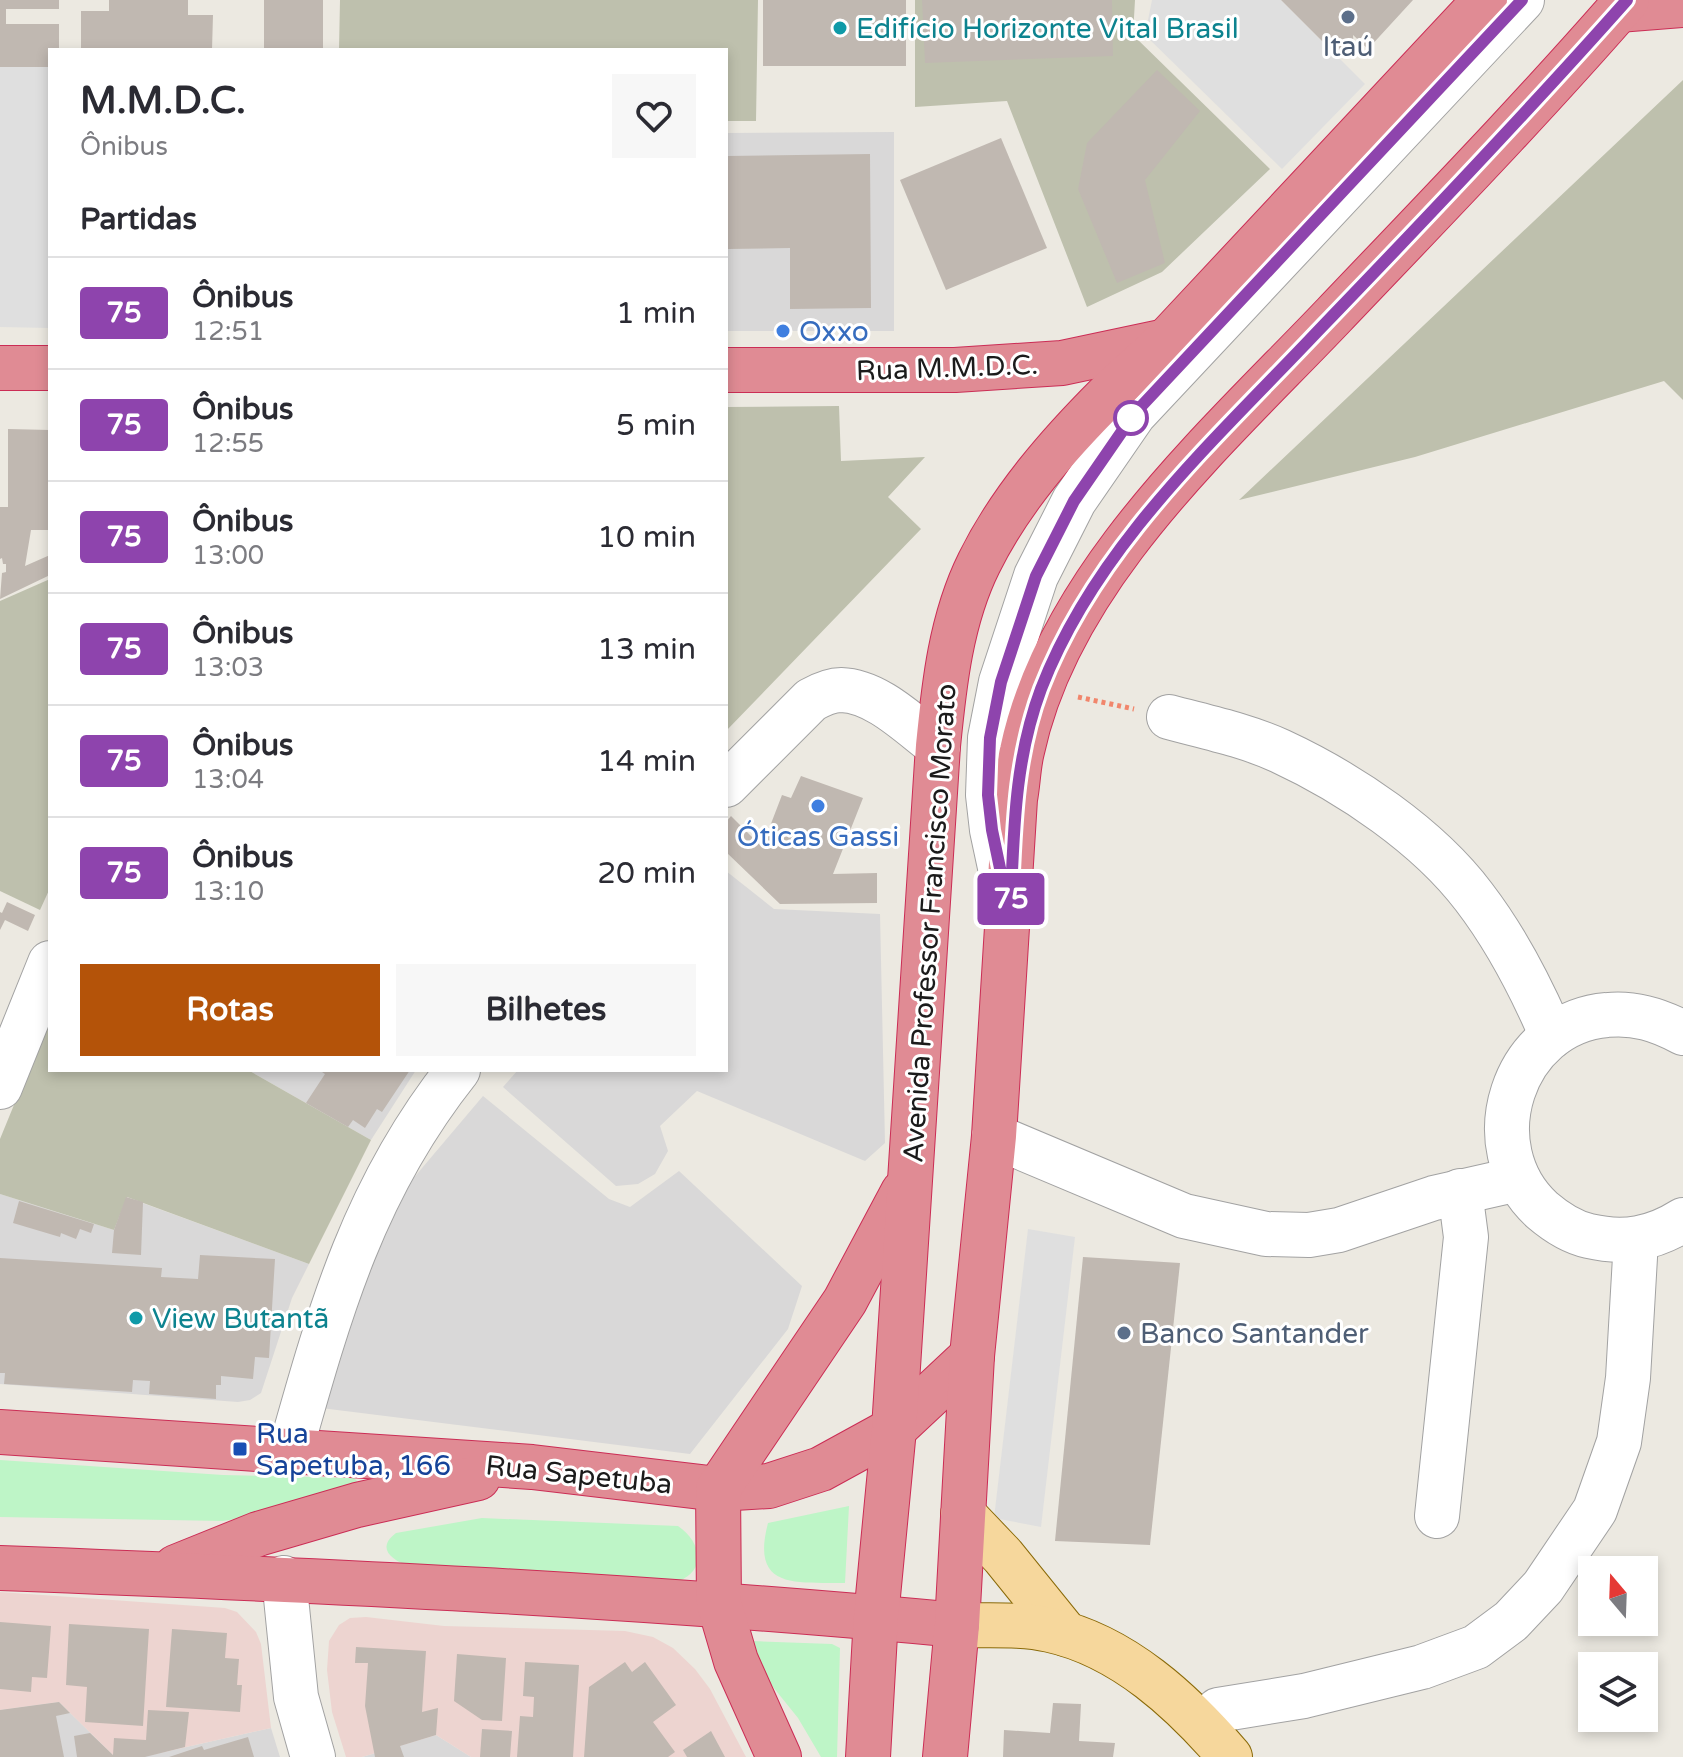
<!DOCTYPE html>
<html lang="pt">
<meta charset="utf-8">
<style>
:root{--surface:#fff;--page:#f7f7f7;--text:#2b2b33;--muted:#7c7c81;--line:#e1e1e2;--accent:#b45309}
body{margin:0;font-family:"Varela Round",sans-serif;background:var(--page);color:var(--text);height:100vh;display:flex;flex-direction:column;font-size:30px;white-space:nowrap}
*{box-sizing:border-box;margin:0}
p{font-size:26px;color:var(--muted)}
.icon{flex:none;width:44px;height:44px;fill:none;stroke:currentColor;stroke-width:2;stroke-linecap:round;stroke-linejoin:round}
.map{position:relative;flex:1;overflow:hidden}
.details{position:absolute;left:48px;top:48px;width:680px;height:1024px;display:flex;flex-direction:column;background:var(--surface);border-radius:0px;box-shadow:0 4px 12px #0003}
.details>*{flex:none}
.badge{padding:0 16px;border-radius:6px;font-size:28px;line-height:52px}
.needle{width:52px;rotate:341deg}
.fabs{position:absolute;left:1578px;top:1556px;display:grid;gap:16px}
.fabs a{display:grid;place-items:center;width:80px;height:80px;border-radius:0px;background:var(--surface);box-shadow:0 4px 12px #0003;font-size:40px}
.map>.badge{position:absolute;translate:-50% -50%;box-shadow:0 0 0 4px #fff}
h2{padding:0 32px;font-size:30px;line-height:72px}
.round{display:grid;place-items:center;flex:none;width:84px;height:84px;border-radius:0px;background:var(--page)}
.headline{display:flex;align-items:center;justify-content:space-between;height:136px;padding:0 32px}
h1{font-size:38px;font-weight:700;line-height:60px}
.button{display:flex;gap:16px;margin-top:auto;padding:16px 32px}
.button a{flex:1;height:92px;border-radius:0px;background:var(--accent);color:#fff;font-size:32px;font-weight:700;line-height:92px;text-align:center}
.button a+a{background:var(--page);color:var(--text)}
ul{padding:0;list-style:none}
li{display:flex;align-items:center;gap:24px;height:112px;padding:0 32px;border-top:2px solid var(--line)}
li div{flex:1}
li b{display:block;font-size:30px}
li em{font-style:normal}
li .badge{min-width:88px;font-weight:700;text-align:center}
.map>svg:first-child{display:block}
</style>
<div class="map">
<svg width="1683" height="1757" viewBox="0 0 1683 1757">
<rect width="100%" height="100%" fill="#ece9e1"/>
<g fill="#d9d8d8">
<path d="M894 132V331H726V133Z"/>
<path d="M726 871 774 909 880 914 885 1143 865 1161 697 1091 660 1126 668 1151 655 1174 638 1184 616 1186 503 1087 518 1070H726Z"/>
<path d="M248 1070H416L371 1140Z"/>
<path d="M483 1096 609 1199 630 1207 679 1171 802 1286 788 1329 690 1454 321 1408 384 1213Z"/>
<path d="M0 1194 114 1230 126 1197 309 1264 292 1298 261 1393 250 1400 238 1402 0 1384Z"/>
<path d="M59 1702 115 1757H0V1710Z"/>
<path d="M271 1728 280 1757H142Z"/>
<path d="M436 1735 471 1757H362Z"/>
</g>
<g fill="#edd4d0">
<path d="M0 1592 225 1608 237 1612 256 1632 261 1644 271 1728 142 1757H115L59 1702 0 1710Z"/>
<path d="M366 1617 444 1626 625 1631 653 1637 673 1648 695 1669 710 1689 746 1757H471L436 1735 362 1757H346L332 1712 327 1670 329 1641 339 1625 350 1618Z"/>
</g>
<g fill="#bec0ad">
<path d="M340 0H758L756 121H726V50H339Z"/>
<path d="M915 0H1135L1133 35 1270 169 1162 272 1087 307 1007 101 915 107Z"/>
<path d="M1683 80V400L1664 381 1415 457 1239 500Z"/>
<path d="M839 406 841 461 925 457 888 497 921 529 726 731V407Z"/>
<path d="M50 579V888L40 910 0 891V601Z"/>
<path d="M50 1017V1070H248L371 1140 309 1264 127 1197 114 1230 0 1194V1139Z"/>
</g>
<g fill="#bef5c7">
<path d="M0 1460 223 1475 354 1478 359 1483 253 1516 223 1521 0 1517Z"/>
<path d="M849 1506 845 1583C797 1582 750 1591 768 1523Z"/>
<path d="M482 1518 678 1526C700 1541 708 1569 679 1581L409 1566C391 1560 376 1548 396 1533Z"/>
<path d="M752 1641 832 1644 840 1648 837 1757H821L798 1718 749 1657Z"/>
</g>
<g fill="#dfdfdf">
<path d="M1152 0H1281L1365 84 1282 169 1145 35Z"/>
<path d="M0 67H50V328L0 327Z"/>
<path d="M1028 1229 1075 1237 1041 1527 994 1518Z"/>
</g>
<g fill="#c0b8b1">
<path d="M0 0H59V9H6V24H59V50H50V67H0Z"/>
<path d="M109 0H188V15H213L212 50H81V11H109Z"/>
<rect x="264" y="0" width="59" height="50"/>
<rect x="763" y="0" width="143" height="66"/>
<path d="M922 0H1112L1113 56 925 63Z"/>
<path d="M1281 0H1413L1368 49 1353 35 1354 51 1346 56 1334 53Z"/>
<path d="M1157 70 1200 111 1145 180 1165 263 1117 283 1078 189 1087 143Z"/>
<path d="M1001 138 1047 248 946 290 900 180Z"/>
<path d="M870 154 871 308 790 309V248L728 249 727 156Z"/>
<path d="M8 429 50 430V530H31L25 566 50 555V575L0 599 2 573 6 572V564H3L2 558 0 559V507H8Z"/>
<path d="M801 776 863 798 833 874 877 873V903L780 904 726 852V822L731 816 762 847 782 795 791 798Z"/>
<path d="M7 902 35 915 28 931 5 920 0 930V912L2 913Z"/>
<path d="M319 1070H410L382 1112 377 1109 365 1128 353 1120 348 1127 306 1103 325 1074Z"/>
<path d="M126 1197 143 1202 141 1255 112 1253 114 1230Z"/>
<path d="M19 1201 94 1224 91 1233 80 1229 76 1239 61 1233 60 1237 13 1223Z"/>
<path d="M200 1255 275 1259 269 1358 255 1357 253 1379 221 1376V1385H216V1399L149 1394 150 1381 133 1380 132 1392 4 1384 5 1373H0V1258L162 1268 161 1277 198 1279Z"/>
<path d="M1083 1257 1180 1263 1150 1545 1055 1541Z"/>
<path d="M0 1622 51 1626 47 1678 32 1677 31 1692 0 1689Z"/>
<path d="M69 1624 149 1629 143 1726 85 1722 87 1687 66 1685Z"/>
<path d="M172 1629 227 1633 225 1658 239 1659 237 1685H242L240 1712 166 1707Z"/>
<path d="M356 1647 426 1651 422 1712 438 1708 436 1735 400 1746 404 1757H375L365 1706 368 1663H355Z"/>
<path d="M457 1654 506 1658 502 1721 482 1720 454 1701Z"/>
<path d="M525 1662 579 1665 573 1757H517L520 1716 533 1717 534 1697 523 1696Z"/>
<path d="M625 1662 632 1672 645 1662 676 1705 653 1722 675 1752 668 1757H584L589 1687Z"/>
<path d="M59 1702 70 1713 56 1716 64 1757H0V1710Z"/>
<path d="M1053 1703 1081 1704 1079 1741 1115 1743 1113 1757H1003L1004 1730 1050 1733Z"/>
<path d="M148 1710 189 1712 185 1747 145 1757H77L74 1736 90 1733 113 1755 114 1738 146 1740Z"/>
<path d="M482 1729 512 1731 510 1757H480Z"/>
<path d="M711 1731 725 1757H687L683 1750Z"/>
<path d="M248 1737 254 1757H169L202 1746 204 1750Z"/>
</g>
<g fill="none" stroke-linecap="round" stroke-linejoin="round">
<g stroke="#a2a2a2" stroke-width="46">
<g id="minor">
<path d="M1169 717C1206 727 1245 735 1280 751 1349 783 1428 836 1474 897 1507 940 1531 987 1552 1036"/>
<path d="M726 785 811 700C820 695 830 690 841 690 877 691 910 725 938 746"/>
<path d="M1004 886 992 830 988 795 990 738 1001 682 1036 576 1074 501 1134 414 1522 0"/>
<path d="M1683 1033C1659 1020 1635 1012 1607 1015 1512 1023 1473 1147 1542 1210 1556 1222 1571 1232 1589 1236 1624 1244 1653 1239 1683 1220"/>
<path d="M0 1087 50 963"/>
<path d="M994 1136 1184 1216 1266 1234 1309 1235 1339 1230 1434 1198 1518 1179"/>
<path d="M290 1452C330 1310 364 1188 458 1070"/>
<path d="M1437 1516 1466 1237 1460 1191"/>
<path d="M284 1578 296 1697 313 1757"/>
<path d="M1203 1726 1205 1721 1218 1710 1304 1696 1422 1667 1476 1647 1511 1621 1543 1587 1595 1510 1619 1442 1628 1378 1636 1240"/>
</g>
</g>
<g stroke="#8a6a08" stroke-width="46">
<g id="major">
<path d="M963 1514 1003 1556 1066 1634"/>
<path d="M957 1625C987 1626 1021 1623 1050 1630 1123 1646 1183 1702 1230 1757"/>
</g>
</g>
<g stroke="#cb2d55" stroke-width="46">
<g id="highway">
<path d="M1618 10 1683 5"/>
<path d="M0 368H50"/>
<path d="M726 370H955L1062 363 1166 341"/>
<path d="M0 1432 532 1467 718 1489 769 1486 821 1469 894 1429 972 1356"/>
<path d="M176 1567 258 1534 357 1505 478 1478"/>
<path d="M0 1568C320 1580 639 1595 957 1625"/>
<path d="M779 1757 736 1661 719 1603 718 1489 845 1301 903 1192"/>
<path d="M868 1757 876 1617 894 1429 938 746C944 685 951 619 979 563 1010 500 1058 445 1108 395 1128 375 1150 358 1170 337 1275 225 1380 112 1485 0"/>
<path d="M945 1757 957 1625 972 1356 994 1136 1015 799C1018 784 1018 767 1022 751 1059 577 1216 439 1334 315 1433 211 1533 108 1627 0"/>
</g>
</g>
<path stroke="#f1866c" stroke-width="5" stroke-dasharray="4 4" stroke-linecap="butt" d="M1078 697 1134 709"/>
<use href="#minor" stroke="#fff" stroke-width="44"/>
<use href="#major" stroke="#f6d79c" stroke-width="44"/>
<use href="#highway" stroke="#e08b94" stroke-width="44"/>
</g>
<g fill="none" stroke-linecap="round" stroke-linejoin="round">
<g stroke="#fff" stroke-width="18">
<path id="line" d="M1522 0 1134 414 1074 501 1036 576 1001 682 990 738 988 795 992 830 1010 916C1014 837 1013 764 1041 689 1096 546 1214 441 1317 332 1422 223 1526 114 1627 0"/>
</g>
<use href="#line" stroke="#8e44ad" stroke-width="12"/>
</g>
<g fill="#5c6f8a" stroke="#fff" stroke-width="3">
<circle cx="1348" cy="17" r="8"/>
<circle cx="1124" cy="1333" r="8"/>
</g>
<g fill="#0f9aa8" stroke="#fff" stroke-width="3">
<circle cx="840" cy="28" r="8"/>
<circle cx="136" cy="1318" r="8"/>
</g>
<g fill="#3f7fe0" stroke="#fff" stroke-width="3">
<circle cx="783" cy="331" r="8"/>
<circle cx="818" cy="806" r="8"/>
</g>
<circle fill="#fff" stroke="#8e44ad" stroke-width="4" cx="1131" cy="418" r="16"/>
<rect fill="#1a4fb4" stroke="#fff" stroke-width="3" x="232" y="1441" width="16" height="16" rx="4"/>
<g text-anchor="middle" stroke-width="6" stroke-linejoin="round" paint-order="stroke">
<g font-size="28" fill="#0d838f" stroke="#fff" text-anchor="start">
<text x="856" y="38">Edifício Horizonte Vital Brasil</text>
<text x="152" y="1328">View Butantã</text>
</g>
<g font-size="28" fill="#4e5e75" stroke="#fff">
<text x="1348" y="56">Itaú</text>
<text x="1140" y="1343" text-anchor="start">Banco Santander</text>
</g>
<g font-size="28" fill="#366cbe" stroke="#fff" text-anchor="start">
<text x="799" y="341">Oxxo</text>
<text x="818" y="846" text-anchor="middle">Óticas Gassi</text>
</g>
<g font-size="28" fill="#1b1b1b" stroke="#fff">
<text transform="translate(947 367) rotate(-2)" y="10">Rua M.M.D.C.</text>
<text transform="translate(929 923) rotate(-86)" y="10">Avenida Professor Francisco Morato</text>
<text transform="translate(579 1474) rotate(6)" y="10">Rua Sapetuba</text>
</g>
<g font-size="28" fill="#164399" stroke="#fff" text-anchor="start">
<text x="256" y="1443">Rua<tspan x="256" dy="32">Sapetuba, 166</tspan></text>
</g>
</g>
</svg>
<div class="fabs">
<a><svg class="needle" viewBox="-14 -14 28 28"><path d="M0-13l5 13h-10z" fill="#e53935"/><path d="M0 13l5-13h-10z" fill="#7c7c81"/></svg></a>
<a><svg class="icon" aria-label="layers" viewBox="0 0 24 24"><path d="M12 4l9 5-9 5-9-5zM3 14l9 5 9-5"/></svg></a>
</div>
<b class="badge" style="left:1011px;top:899px;background:#8e44ad;color:#fff">75</b>
<section class="details">
<div class="headline"><div><h1>M.M.D.C.</h1><p>Ônibus</p></div><a class="round"><svg class="icon" aria-label="heart" viewBox="0 0 24 24"><path d="M12 20l-8-8c-3-5 5-10 8-4 3-6 11-1 8 4z"/></svg></a></div>
<h2>Partidas</h2>
<ul>
<li><span class="badge" style="background:#8e44ad;color:#fff">75</span><div><b>Ônibus</b><p>12:51</p></div><em>1 min</em></li>
<li><span class="badge" style="background:#8e44ad;color:#fff">75</span><div><b>Ônibus</b><p>12:55</p></div><em>5 min</em></li>
<li><span class="badge" style="background:#8e44ad;color:#fff">75</span><div><b>Ônibus</b><p>13:00</p></div><em>10 min</em></li>
<li><span class="badge" style="background:#8e44ad;color:#fff">75</span><div><b>Ônibus</b><p>13:03</p></div><em>13 min</em></li>
<li><span class="badge" style="background:#8e44ad;color:#fff">75</span><div><b>Ônibus</b><p>13:04</p></div><em>14 min</em></li>
<li><span class="badge" style="background:#8e44ad;color:#fff">75</span><div><b>Ônibus</b><p>13:10</p></div><em>20 min</em></li>
</ul>
<div class="button"><a>Rotas</a><a>Bilhetes</a></div>
</section>
</div>
